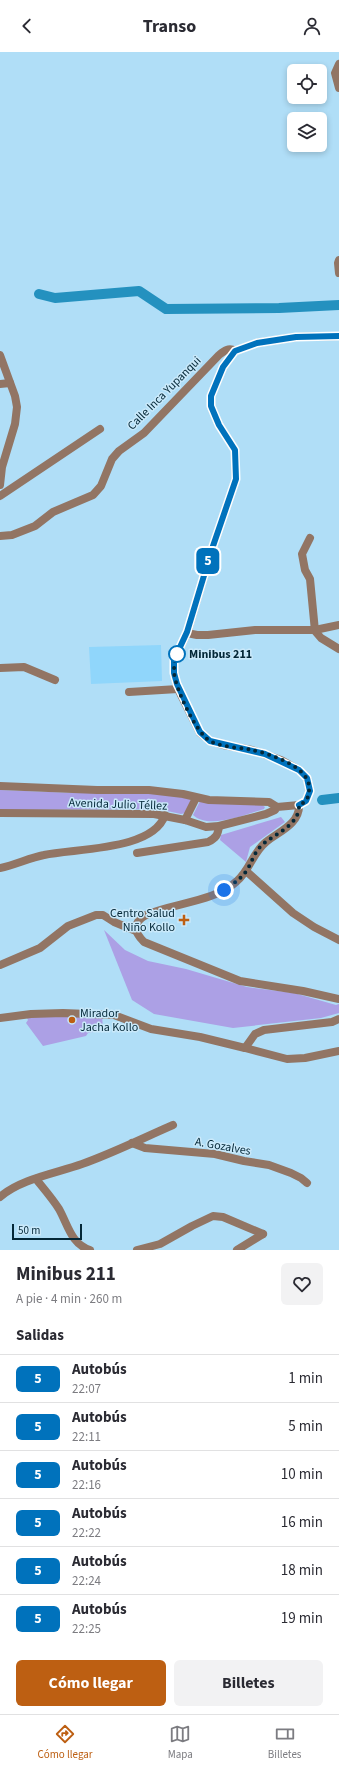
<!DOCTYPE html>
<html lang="es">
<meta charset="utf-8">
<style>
:root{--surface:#fff;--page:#f2f2f3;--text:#2b2b33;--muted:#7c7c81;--line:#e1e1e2;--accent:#bd5f12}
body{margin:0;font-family:"Source Sans 3",sans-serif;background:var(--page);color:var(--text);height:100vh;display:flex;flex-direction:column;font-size:15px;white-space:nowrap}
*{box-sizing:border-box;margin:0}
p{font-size:13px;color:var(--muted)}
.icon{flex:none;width:22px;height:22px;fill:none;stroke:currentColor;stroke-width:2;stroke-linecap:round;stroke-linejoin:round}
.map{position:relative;height:1198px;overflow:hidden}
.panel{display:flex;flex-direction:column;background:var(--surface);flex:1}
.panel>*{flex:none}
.badge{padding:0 8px;border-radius:6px;font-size:14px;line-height:26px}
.fabs{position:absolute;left:287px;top:12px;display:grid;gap:8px}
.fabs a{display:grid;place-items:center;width:40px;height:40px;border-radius:6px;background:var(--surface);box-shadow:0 2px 6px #0003;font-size:20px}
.scale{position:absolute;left:12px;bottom:10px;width:70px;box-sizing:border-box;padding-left:4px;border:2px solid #042838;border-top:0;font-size:11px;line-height:14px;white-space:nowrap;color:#042838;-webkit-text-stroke:3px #cae9fa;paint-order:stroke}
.you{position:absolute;width:20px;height:20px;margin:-10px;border:3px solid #fff;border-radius:50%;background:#1a73e8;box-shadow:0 0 0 6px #1a73e833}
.map>.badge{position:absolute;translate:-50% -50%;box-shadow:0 0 0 2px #fff}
h2{padding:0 16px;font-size:15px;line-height:36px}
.round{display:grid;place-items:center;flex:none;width:42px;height:42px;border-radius:6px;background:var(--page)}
.summary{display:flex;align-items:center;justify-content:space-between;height:68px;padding:0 16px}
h1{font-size:19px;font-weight:700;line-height:30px}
.primary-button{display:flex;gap:8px;margin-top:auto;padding:8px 16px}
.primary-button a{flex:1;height:46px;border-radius:6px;background:var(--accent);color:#fff;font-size:16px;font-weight:700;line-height:46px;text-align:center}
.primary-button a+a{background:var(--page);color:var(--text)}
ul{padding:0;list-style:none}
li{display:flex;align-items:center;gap:12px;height:48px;padding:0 16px;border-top:1px solid var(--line)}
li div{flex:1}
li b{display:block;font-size:15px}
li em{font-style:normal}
li .badge{min-width:44px;font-weight:700;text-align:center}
header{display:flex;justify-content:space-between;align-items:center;height:52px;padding:0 16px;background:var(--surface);font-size:18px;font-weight:700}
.tab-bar{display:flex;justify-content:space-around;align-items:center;height:56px;border-top:1px solid var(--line);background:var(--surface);font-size:11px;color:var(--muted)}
.tab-bar a{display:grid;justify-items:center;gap:2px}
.tab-bar .on{color:var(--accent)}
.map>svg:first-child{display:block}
</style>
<header><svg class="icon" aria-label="back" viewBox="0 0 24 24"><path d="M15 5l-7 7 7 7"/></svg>Transo<svg class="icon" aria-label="person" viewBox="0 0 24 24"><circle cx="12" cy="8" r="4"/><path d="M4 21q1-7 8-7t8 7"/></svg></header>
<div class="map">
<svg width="339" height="1198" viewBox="0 0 339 1198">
<rect width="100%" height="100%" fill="#b0def7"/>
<path fill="#90d6fb" d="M161 593 162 629 91 632 89 595Z"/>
<g fill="#aca0e5">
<path d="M0 738 75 741H160L190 747 191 749 186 761 181 762 158 757 0 758Z"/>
<path d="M200 749 262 753 265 755 264 757C246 762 209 778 193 763Z"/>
<path d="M281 765 285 770 250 795 246 810 220 788 221 783Z"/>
<path d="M104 878 125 898 148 909 186 917 247 935 294 941 336 953 339 952V961L321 966 233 976 154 962 132 948Z"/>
<path d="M25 962H102L103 978 88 981 86 984 43 994 26 971 28 968Z"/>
</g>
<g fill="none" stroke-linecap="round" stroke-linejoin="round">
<g stroke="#2491bf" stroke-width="10">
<path d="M39 242 55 246 139 239 166 257 279 256 339 253"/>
<path d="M322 748 339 746"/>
</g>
<g stroke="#927564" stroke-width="8">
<path d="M0 303 15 344 17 355 15 372 2 415 0 433"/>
<path d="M0 332 10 331"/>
<path d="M0 444 100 377"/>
<path d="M0 484 12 483 35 474 53 460 93 443 101 434 112 407 119 399 144 381 219 303C224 299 229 295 235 299"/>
<path d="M310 486 302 502 305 518 310 527 315 579 321 586 339 597"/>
<path d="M187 581 197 583H208L255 578H315L339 573"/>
<path d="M0 616 24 615 55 628"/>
<path d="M129 640 178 637"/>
<path d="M185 768 196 746"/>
<path d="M137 801 208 790C216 786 218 783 219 774"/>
<path d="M0 816C15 813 29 806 44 803 75 796 153 799 165 763"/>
<path d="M246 819 293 861 314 875 339 888"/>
<path d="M0 913 40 896 68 874 96 863H103L114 870 136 879"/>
<path d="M0 966 31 962 63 961 114 963 151 977 200 985 245 996"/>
<path d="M132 1091 145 1096 215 1102 244 1109 269 1113 291 1121 301 1126 307 1131"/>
<path d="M36 1127C44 1137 52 1146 59 1157 68 1173 71 1192 90 1198"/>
<path d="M0 1145C20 1127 57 1121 82 1112 113 1101 143 1086 173 1073"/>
<path d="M137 1198 160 1192 192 1174 213 1164 223 1165 263 1182"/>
<path d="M237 1198 263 1182"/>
</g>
<g stroke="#927564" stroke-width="8">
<path d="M339 12 335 21 339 36"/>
<path d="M339 208 338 211 339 221"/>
<path d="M0 734 97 738H149L183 742 209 748 269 750 277 755"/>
<path d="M299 753C300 772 278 780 266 790 253 800 250 818 237 829 215 850 173 851 146 863 132 871 134 880 144 890L240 929 303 939 339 947"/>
<path d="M0 761 154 762 185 768 206 775 219 774 266 762 275 758 277 755 299 753 306 749 310 739 307 726 299 718 281 708 252 698 223 693 210 689 200 681 178 637 174 621V608L187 581 212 497 236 427 235 398 219 373 211 354V344L223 315 235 299 257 291 296 285 339 284"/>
<path d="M339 967 332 970 264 978 255 982 245 996 287 1007 305 1006 339 999"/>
</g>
</g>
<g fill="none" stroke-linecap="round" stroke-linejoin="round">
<g stroke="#fff" stroke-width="9">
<path id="line" d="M299 753 306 749 310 739 307 726 299 718 265 702 210 689 200 680 177 632 174 621V608L187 580 212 497 236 427 235 398 219 373 211 354V344L223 315 235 299 257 291 296 285 339 284"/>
</g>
<use href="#line" stroke="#0072bc" stroke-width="6"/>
<path stroke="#042838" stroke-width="4" stroke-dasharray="0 7.2" d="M177 602 179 599C175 606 174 612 174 620 175 636 196 681 210 689 223 696 239 695 252 698 271 702 313 716 309 739 309 746 305 751 299 753 300 774 273 782 261 794 254 801 252 810 247 818 241 827 233 832 224 838"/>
</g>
<circle fill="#fff" stroke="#0072bc" stroke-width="2" cx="177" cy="602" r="8"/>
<g fill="#bd5f12" stroke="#cae9fa" stroke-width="1.5">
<path d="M182 862h4v4h4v4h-4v4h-4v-4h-4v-4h4z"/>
<circle cx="72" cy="968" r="4"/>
</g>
<g text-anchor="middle" stroke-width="3" stroke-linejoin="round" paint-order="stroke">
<g font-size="12" fill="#042838" stroke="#cae9fa">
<text transform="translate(164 341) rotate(-45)" y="4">Calle Inca Yupanqui</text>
<text transform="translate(118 752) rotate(2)" y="4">Avenida Julio Téllez</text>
<text transform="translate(223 1094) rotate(10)" y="4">A. Gozalves</text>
</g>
<g font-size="12" font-weight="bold" fill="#042838" stroke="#cae9fa" text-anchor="start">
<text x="189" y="606">Minibus 211</text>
</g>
<g font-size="12" fill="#042838" stroke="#cae9fa" text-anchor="end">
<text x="175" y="865">Centro Salud<tspan x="175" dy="14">Niño Kollo</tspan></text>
<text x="80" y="965" text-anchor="start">Mirador<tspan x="80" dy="14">Jacha Kollo</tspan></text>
</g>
</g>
</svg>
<div class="fabs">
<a><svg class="icon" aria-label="locate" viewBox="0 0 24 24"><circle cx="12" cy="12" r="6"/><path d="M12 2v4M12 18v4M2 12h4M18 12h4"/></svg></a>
<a><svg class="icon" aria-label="layers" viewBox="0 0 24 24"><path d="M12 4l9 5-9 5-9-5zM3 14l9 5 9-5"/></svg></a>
</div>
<div class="scale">50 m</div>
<div class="you" style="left:224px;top:838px"></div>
<b class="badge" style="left:208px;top:509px;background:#0072bc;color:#fff">5</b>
</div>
<section class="panel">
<div class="summary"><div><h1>Minibus 211</h1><p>A pie · 4 min · 260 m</p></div><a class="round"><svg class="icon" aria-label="heart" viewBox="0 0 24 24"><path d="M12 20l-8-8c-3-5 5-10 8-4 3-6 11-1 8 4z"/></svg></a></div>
<h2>Salidas</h2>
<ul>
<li><span class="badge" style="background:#0072bc;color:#fff">5</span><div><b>Autobús</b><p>22:07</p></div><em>1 min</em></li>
<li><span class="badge" style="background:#0072bc;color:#fff">5</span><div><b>Autobús</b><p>22:11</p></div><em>5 min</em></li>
<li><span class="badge" style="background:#0072bc;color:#fff">5</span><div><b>Autobús</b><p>22:16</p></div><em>10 min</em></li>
<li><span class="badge" style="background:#0072bc;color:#fff">5</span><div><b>Autobús</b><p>22:22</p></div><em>16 min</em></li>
<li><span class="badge" style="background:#0072bc;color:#fff">5</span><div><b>Autobús</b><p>22:24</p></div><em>18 min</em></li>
<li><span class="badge" style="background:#0072bc;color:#fff">5</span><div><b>Autobús</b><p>22:25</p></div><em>19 min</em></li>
</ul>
<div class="primary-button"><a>Cómo llegar</a><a>Billetes</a></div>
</section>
<nav class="tab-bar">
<a class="on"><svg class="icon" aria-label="directions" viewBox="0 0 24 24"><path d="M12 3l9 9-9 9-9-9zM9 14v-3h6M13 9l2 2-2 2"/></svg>Cómo llegar</a>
<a><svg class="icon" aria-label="map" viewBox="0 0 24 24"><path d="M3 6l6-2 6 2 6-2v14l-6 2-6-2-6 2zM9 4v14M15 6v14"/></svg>Mapa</a>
<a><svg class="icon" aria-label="tickets" viewBox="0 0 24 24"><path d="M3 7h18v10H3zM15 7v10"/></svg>Billetes</a>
</nav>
